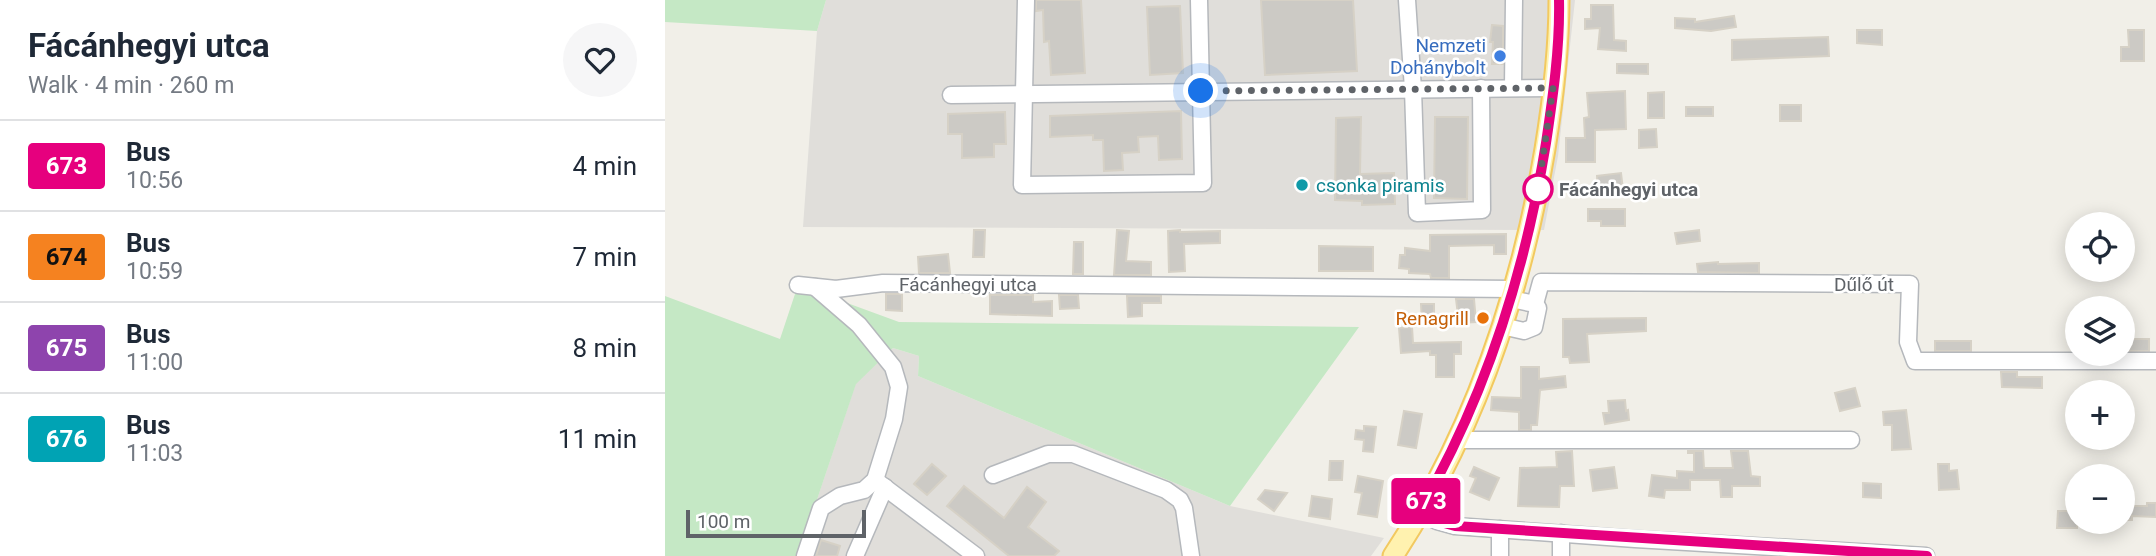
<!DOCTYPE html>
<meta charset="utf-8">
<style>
:root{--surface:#fff;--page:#f6f6f7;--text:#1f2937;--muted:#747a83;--line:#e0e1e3}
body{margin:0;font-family:Roboto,sans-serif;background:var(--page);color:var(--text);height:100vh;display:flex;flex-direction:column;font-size:26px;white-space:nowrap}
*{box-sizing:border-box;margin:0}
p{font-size:23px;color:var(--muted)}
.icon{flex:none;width:38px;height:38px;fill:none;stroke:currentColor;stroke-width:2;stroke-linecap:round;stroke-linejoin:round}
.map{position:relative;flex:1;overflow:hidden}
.drawer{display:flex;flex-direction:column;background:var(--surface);width:665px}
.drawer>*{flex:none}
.badge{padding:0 14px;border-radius:5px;font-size:24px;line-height:46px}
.controls{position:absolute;left:1400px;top:212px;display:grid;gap:14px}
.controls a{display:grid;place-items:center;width:70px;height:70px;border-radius:50%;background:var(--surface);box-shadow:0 4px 18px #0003;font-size:35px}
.scale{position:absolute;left:21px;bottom:18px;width:180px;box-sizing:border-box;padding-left:7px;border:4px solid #5f6368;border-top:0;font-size:19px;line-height:24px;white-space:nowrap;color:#5f6368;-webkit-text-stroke:5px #fff;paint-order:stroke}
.you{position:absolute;width:35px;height:35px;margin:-18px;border:5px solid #fff;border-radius:50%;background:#1a73e8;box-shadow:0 0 0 10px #1a73e833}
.map>.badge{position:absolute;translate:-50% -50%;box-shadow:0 0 0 4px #fff}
.round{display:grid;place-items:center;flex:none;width:74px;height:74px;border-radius:37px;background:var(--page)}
.headline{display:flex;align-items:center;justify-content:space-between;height:119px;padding:0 28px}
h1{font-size:33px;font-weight:700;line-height:52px}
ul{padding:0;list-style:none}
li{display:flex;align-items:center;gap:21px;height:91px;padding:0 28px;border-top:2px solid var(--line)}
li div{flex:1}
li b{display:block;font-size:26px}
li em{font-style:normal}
li .badge{min-width:77px;font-weight:700;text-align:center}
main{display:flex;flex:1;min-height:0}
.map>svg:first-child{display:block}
</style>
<main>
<section class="drawer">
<div class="headline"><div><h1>Fácánhegyi utca</h1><p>Walk · 4 min · 260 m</p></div><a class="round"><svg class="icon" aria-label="heart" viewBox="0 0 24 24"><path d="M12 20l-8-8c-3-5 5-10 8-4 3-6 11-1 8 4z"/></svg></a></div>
<ul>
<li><span class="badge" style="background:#e6007e;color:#fff">673</span><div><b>Bus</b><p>10:56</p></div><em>4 min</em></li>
<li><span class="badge" style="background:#f58220;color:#111">674</span><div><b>Bus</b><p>10:59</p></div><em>7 min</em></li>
<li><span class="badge" style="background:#8e44ad;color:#fff">675</span><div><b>Bus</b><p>11:00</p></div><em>8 min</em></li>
<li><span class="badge" style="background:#00a3b4;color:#fff">676</span><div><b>Bus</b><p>11:03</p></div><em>11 min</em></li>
</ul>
</section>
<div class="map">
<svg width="1491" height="556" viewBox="0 0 1491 556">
<rect width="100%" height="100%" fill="#f1efe8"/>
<g fill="#e0deda">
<path d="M161 0H910L893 156 879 230 138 227 152 31Z"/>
<path d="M228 348 254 356 253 376 565 506 719 538 706 556H133L191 383Z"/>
</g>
<g fill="#c5e8c5">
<path d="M0 0H161L152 31 0 22Z"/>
<path d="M133 285 234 322 694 327 565 506 253 376 254 356 228 348 191 384 133 556H0V296L115 339Z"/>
</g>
<g fill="#cccac5" stroke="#d6d1c6" stroke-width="2">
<path d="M371 0H416L420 73 386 75 384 41 379 42 378 10 371 11Z"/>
<path d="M596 0H688L692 71 600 75Z"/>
<path d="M926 5H948L949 40 961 41V51L933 49 935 28 920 29V19H926Z"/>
<path d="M515 6 518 73 485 75 482 7Z"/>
<path d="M1069 16 1071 27 1046 31 1010 28V18L1030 19V22Z"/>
<path d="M827 25 838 26V64H827L828 42H825Z"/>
<path d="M1192 30H1217V45L1192 43Z"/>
<path d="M1463 30H1479V61H1456V47H1464Z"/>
<path d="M1163 37 1164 56 1067 60V40Z"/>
<path d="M952 64H983V74L952 73Z"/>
<path d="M960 91 961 129 930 130V162H901V138H920L919 118 924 117 922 93Z"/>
<path d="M999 92V118H983V93Z"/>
<rect x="1115" y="105" width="21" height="16"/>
<rect x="1021" y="107" width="27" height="9"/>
<path d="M516 111 517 159 494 160 493 136 473 137 474 152 457 153 458 170 439 171 438 140H428V135L385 137V116Z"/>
<path d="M340 112 341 144H329V157L297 158V134H283V114Z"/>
<path d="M696 117 695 174 729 173 730 204 697 205V201L670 200 671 118Z"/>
<path d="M770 117H803L802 199 769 198Z"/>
<path d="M991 129 992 147 974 148V130Z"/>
<path d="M956 173 958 190 933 193 932 176Z"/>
<path d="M923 209H960V226H936V221H923Z"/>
<path d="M309 230H320L319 257H308Z"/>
<path d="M452 230 464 231 461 261 486 262V275H449Z"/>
<path d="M515 230V232L555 231V243L519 244 520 271 504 272 503 231Z"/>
<path d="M1034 230 1035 241 1012 244 1010 233Z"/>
<path d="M841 234V254H829V245L784 246V278H766L765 274 744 273V269L734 268 735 255H740V248L765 251V235Z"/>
<path d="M409 242H418V274H408Z"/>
<path d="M654 246 708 247V271H654Z"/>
<path d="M283 254 285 273H254L253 257Z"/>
<path d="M1053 262V264L1094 263V273L1033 272 1032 264Z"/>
<path d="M221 294H237V311L221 310Z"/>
<path d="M325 295H368V302L387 301V316L325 314Z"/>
<path d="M394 295H413L414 308 395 309Z"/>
<path d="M462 296H496V303H477V316L463 317Z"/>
<path d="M791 299H809L811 322 794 323Z"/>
<path d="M756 304H769V324H757Z"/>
<path d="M981 318V331L922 334 924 362 905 363 904 357H898V319Z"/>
<path d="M747 327 748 343 796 342V354H789V377H771V355H765V351L736 353 734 328Z"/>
<rect x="1461" y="339" width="23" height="12"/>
<rect x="1270" y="341" width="36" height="10"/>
<path d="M856 367H874V379L900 376 901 387 875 390 872 425H866V430H854V412L826 410 827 397 856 398Z"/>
<path d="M1336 372H1352V377H1377V388L1337 387Z"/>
<path d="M1190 388 1195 406 1175 411 1170 393Z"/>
<path d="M960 400 961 411 963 410 964 420 940 424 938 413H944L943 401Z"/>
<path d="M1241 410 1246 449 1227 450V425H1219L1218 412Z"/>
<path d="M739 411 757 414 751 448 733 445Z"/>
<path d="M699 426 711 427 708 452 698 451 699 440 690 439 691 430 699 431Z"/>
<path d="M907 451 909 486H895L894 507 853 506 855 468 892 467 891 452Z"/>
<path d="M1023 451H1038L1039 468H1068L1066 451H1083L1086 476 1095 477V486H1067V497H1056L1055 480H1025V490H1000L999 498 984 496 987 475 1012 478V471L1029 472V453H1023Z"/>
<path d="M665 461H678L677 480H664Z"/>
<path d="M267 464 281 476 262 495 249 484Z"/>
<path d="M1273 464H1284V471L1292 470 1294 489 1274 490Z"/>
<path d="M809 467 834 478 824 500 805 492 811 478 805 476Z"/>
<path d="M949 467 952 488 928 491 925 470Z"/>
<path d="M693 476 718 481 712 517 693 514 697 493 690 492Z"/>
<path d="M1198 483 1216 484V498L1198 497Z"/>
<path d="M299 486 339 518 362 487 381 502 363 527 394 551 389 556H344L282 506Z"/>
<path d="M600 490 622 493 609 511 593 499Z"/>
<path d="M647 496 667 499 665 519 644 516Z"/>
<path d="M1482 503H1491V517L1467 516V520H1458V506H1482Z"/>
<path d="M1393 511H1412V528H1392Z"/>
<path d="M156 540 175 546 172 556H151Z"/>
</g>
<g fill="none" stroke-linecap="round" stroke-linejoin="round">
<g stroke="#b5b8bc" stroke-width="19">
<g id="minor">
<path d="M361 0 357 185 538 183 534 0"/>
<path d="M742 0 748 89 752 213 817 210 816 88"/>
<path d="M848 87 849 0"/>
<path d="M286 95 889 88"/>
<path d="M133 285 171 289 218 283 849 289"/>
<path d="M870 304 876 282 1245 284 1243 342 1250 361H1491"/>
<path d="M837 326 859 331 869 327 873 308 870 304 846 299"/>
<path d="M793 440H1186"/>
<path d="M328 475 383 454H408L501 490 515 500 519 508 526 556"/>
<path d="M210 480 311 556"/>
<path d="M754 512 772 521 790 526 970 539 1261 556"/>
<path d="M140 556 156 508 175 496 199 490 210 480 229 419 234 387 228 367 194 325 150 287"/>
<path d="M190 556 220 487"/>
<path d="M835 556V529"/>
<path d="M896 556V533"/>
</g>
</g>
<g stroke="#f2c960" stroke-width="23">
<path id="major" d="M728 556C809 433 856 293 880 149 888 100 894 50 894 0"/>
</g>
<use href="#minor" stroke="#fff" stroke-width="16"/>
<use href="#major" stroke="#fff2af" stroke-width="19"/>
</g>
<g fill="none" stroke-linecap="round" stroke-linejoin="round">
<g stroke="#fff" stroke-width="16">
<path id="line" d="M894 0C895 48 888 96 881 143 860 273 820 398 754 512L772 521 790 526 1262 556"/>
</g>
<use href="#line" stroke="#e6007e" stroke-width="10"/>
<path stroke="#5f6368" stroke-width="7" stroke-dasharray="0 12.6" d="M536 91 888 88 872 197 873 189"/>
</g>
<circle fill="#3f7fe0" stroke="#fff" stroke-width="2.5" cx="835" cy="56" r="7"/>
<circle fill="#0f9aa8" stroke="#fff" stroke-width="2.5" cx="637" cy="185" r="7"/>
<circle fill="#fff" stroke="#e6007e" stroke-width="3.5" cx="873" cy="189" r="14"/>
<circle fill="#e8710a" stroke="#fff" stroke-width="2.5" cx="818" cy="318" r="7"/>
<g text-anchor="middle" stroke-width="5" stroke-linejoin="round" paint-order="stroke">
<g font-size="19" fill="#366cbe" stroke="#fff" text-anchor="end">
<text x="821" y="52">Nemzeti<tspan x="821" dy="22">Dohánybolt</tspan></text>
</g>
<g font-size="19" fill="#0d838f" stroke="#fff" text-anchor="start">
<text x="651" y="192">csonka piramis</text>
</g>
<g font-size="19" font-weight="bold" fill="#5f6368" stroke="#fff" text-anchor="start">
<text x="894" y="196">Fácánhegyi utca</text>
</g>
<g font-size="19" fill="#5f6368" stroke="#fff">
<text x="303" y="291">Fácánhegyi utca</text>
<text x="1199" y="291">Dűlő út</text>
</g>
<g font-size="19" fill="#c56008" stroke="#fff" text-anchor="end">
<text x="804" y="325">Renagrill</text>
</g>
</g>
</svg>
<div class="controls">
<a><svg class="icon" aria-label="locate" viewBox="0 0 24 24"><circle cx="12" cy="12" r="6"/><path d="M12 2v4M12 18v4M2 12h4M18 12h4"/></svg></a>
<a><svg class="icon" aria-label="layers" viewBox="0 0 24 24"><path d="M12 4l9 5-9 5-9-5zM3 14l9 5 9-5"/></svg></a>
<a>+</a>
<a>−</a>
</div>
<div class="scale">100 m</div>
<div class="you" style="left:536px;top:91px"></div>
<b class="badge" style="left:761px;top:501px;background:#e6007e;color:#fff">673</b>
</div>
</main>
